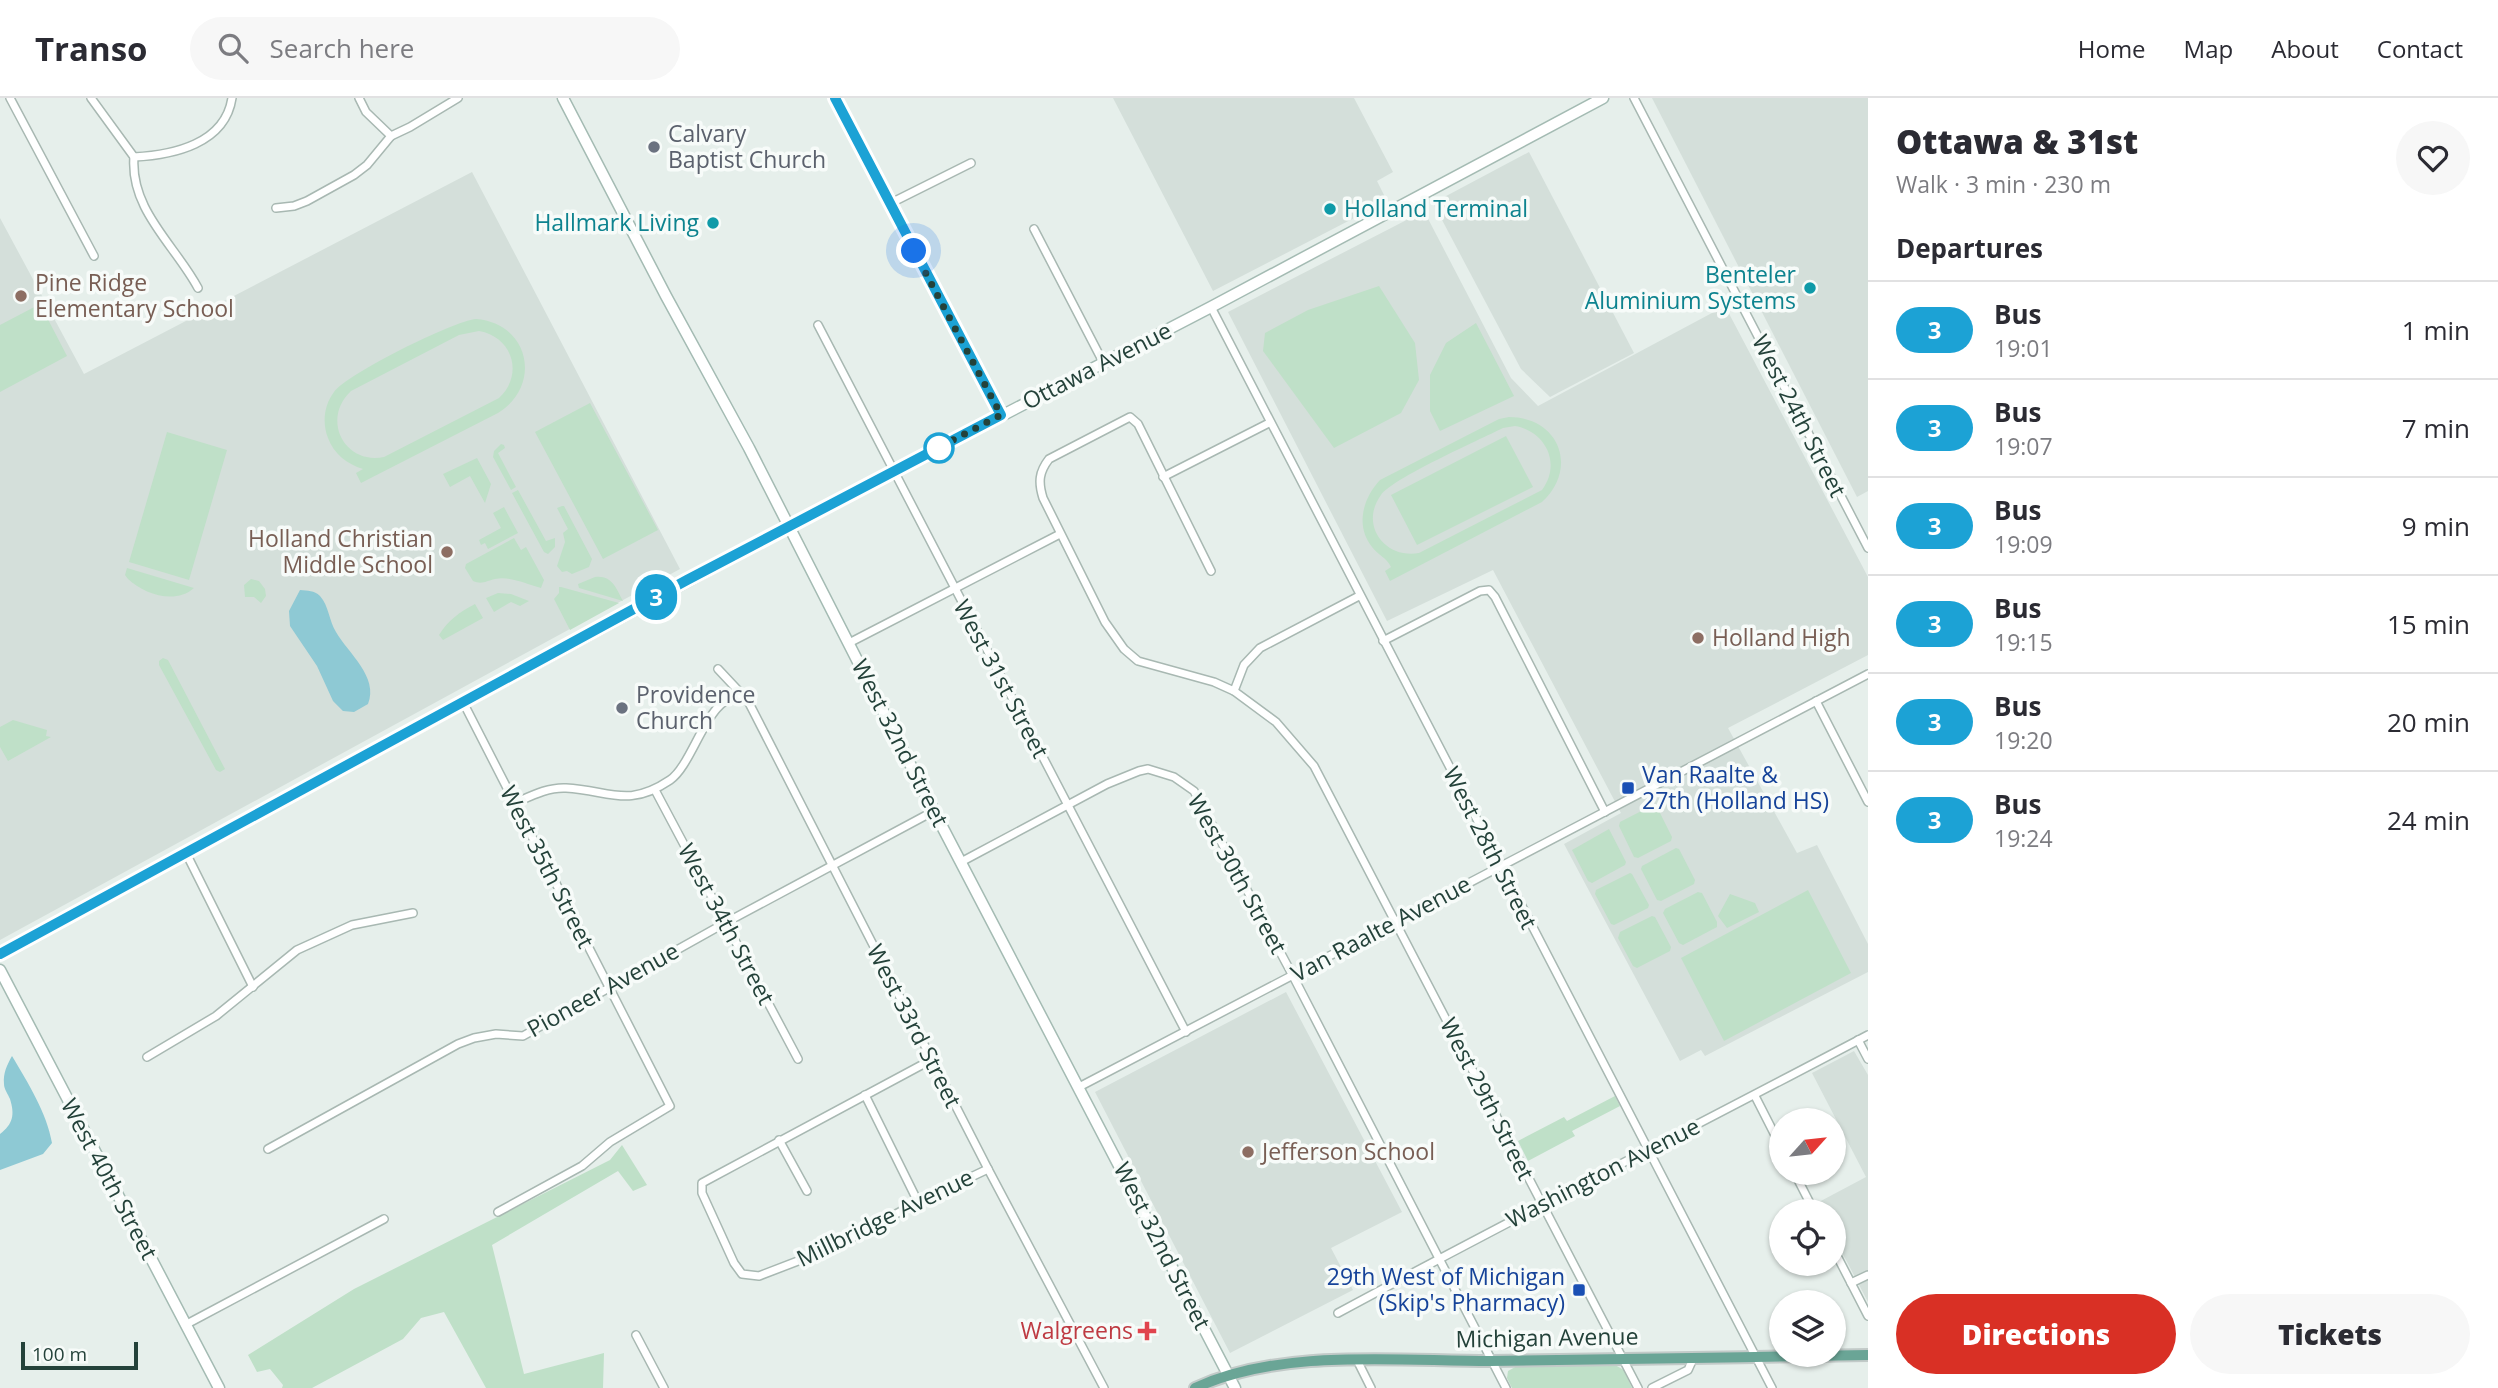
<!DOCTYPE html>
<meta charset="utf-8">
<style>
:root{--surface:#fff;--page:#f7f7f7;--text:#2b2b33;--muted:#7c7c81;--line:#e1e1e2;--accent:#d93025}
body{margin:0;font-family:"Open Sans",sans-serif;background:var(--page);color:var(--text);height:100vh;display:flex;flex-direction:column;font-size:26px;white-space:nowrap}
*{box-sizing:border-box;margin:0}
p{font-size:23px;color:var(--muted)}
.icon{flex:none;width:38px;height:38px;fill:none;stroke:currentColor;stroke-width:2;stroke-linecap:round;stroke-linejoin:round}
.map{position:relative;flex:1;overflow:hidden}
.drawer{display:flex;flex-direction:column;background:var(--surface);width:630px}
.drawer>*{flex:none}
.badge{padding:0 14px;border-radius:23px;font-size:24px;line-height:46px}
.needle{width:46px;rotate:63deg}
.controls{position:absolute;left:1769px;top:1010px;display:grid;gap:14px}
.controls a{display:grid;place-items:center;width:77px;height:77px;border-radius:50%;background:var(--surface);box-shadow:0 2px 5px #0004;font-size:35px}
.scale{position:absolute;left:21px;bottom:18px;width:117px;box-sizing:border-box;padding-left:7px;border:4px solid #24423a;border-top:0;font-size:19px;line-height:24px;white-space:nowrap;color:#24423a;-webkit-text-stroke:5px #f7fbf9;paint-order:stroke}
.you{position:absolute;width:35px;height:35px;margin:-18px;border:5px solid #fff;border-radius:50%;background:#1a73e8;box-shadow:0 0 0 10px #1a73e833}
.map>.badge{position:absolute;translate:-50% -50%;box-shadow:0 0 0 4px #fff}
h2{padding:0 28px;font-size:26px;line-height:63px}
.round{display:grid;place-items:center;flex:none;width:74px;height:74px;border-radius:37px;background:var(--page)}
.summary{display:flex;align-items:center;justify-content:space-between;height:119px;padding:0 28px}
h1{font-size:33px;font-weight:800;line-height:52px}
.cta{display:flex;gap:14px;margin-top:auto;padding:14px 28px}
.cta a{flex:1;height:80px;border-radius:42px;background:var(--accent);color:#fff;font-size:28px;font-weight:800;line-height:80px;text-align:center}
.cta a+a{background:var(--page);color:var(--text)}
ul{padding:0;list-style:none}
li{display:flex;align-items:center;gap:21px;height:98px;padding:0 28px;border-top:2px solid var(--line)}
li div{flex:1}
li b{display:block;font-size:26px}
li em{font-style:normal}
li .badge{min-width:77px;font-weight:700;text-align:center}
header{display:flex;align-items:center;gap:42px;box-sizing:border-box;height:98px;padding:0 35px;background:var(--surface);border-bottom:2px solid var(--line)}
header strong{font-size:33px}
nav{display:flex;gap:38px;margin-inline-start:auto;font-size:24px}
.search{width:490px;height:63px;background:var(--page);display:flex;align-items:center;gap:18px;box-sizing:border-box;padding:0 24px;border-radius:38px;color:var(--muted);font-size:26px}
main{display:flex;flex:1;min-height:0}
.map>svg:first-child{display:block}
</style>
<header>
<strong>Transo</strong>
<div class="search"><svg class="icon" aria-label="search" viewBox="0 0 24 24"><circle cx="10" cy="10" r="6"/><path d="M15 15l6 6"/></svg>Search here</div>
<nav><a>Home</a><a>Map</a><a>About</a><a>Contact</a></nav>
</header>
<main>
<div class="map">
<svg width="1868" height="1290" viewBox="0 0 1868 1290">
<rect width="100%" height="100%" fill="#e6efeb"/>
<g fill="#d4dfda">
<path d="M1113 0H1354L1393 74 1377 83 1387 103 1213 193Z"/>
<path d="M1652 0H1868V393L1857 399Z"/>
<path d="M1529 54 1634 255 1550 299 1521 271 1433 105Z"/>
<path d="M472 74 680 471 0 842V120L84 276Z"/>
<path d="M1424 113 1511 280 1538 308 1725 208 1868 479V557L1728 630 1797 755 1817 747 1868 846V874L1705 958 1701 952 1680 963 1564 746 1621 715 1493 472 1387 523 1228 214Z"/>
<path d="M1286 894 1402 1114 1331 1150 1353 1192 1230 1255 1095 994Z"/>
<path d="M1854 953 1868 977V1204L1834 1139V1113H1821L1817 1105 1866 1079 1812 975Z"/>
</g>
<g fill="#bfe0c8" fill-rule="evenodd">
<path d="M1379 188 1415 245 1419 282 1401 315 1334 350 1263 253 1265 235 1308 212Z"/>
<path d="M40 206 67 258 0 294V227Z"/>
<path d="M476 221C529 225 543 287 498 315L361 385 356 375 363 371C347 366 334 356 328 340 322 325 324 307 334 294 347 276 453 223 476 221ZM479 233C513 239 524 277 499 300L384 359C344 367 321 321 351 293L459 237Z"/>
<path d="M1476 225 1514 298 1440 333 1430 313V277L1446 245Z"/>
<path d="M590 305 658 432 603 461 535 334Z"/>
<path d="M1509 319C1559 319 1579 370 1542 404L1390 483 1385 473 1391 469C1387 460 1378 457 1372 449 1355 428 1363 400 1380 382L1499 321ZM1515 328C1545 333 1562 365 1542 392L1419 455C1385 461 1359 427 1381 397 1393 380 1479 342 1503 330Z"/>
<path d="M167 334 227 352 189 482 129 464Z"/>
<path d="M1506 338 1533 389 1417 447 1391 397Z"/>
<path d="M501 346 504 347 505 350 498 355 516 389 511 392 493 359 494 353Z"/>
<path d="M477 360 491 386 485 405 470 378 450 389 443 376Z"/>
<path d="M518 392 546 443 555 440V449L548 456 544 454 512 395Z"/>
<path d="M562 408H564L592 461 589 469 572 476 567 473 562 474 557 468 565 444 563 435 568 431 557 410Z"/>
<path d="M504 409 518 435 488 451 485 445 481 447 479 442 501 430 493 415Z"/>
<path d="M514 440 521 452 526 449 544 482 541 490C526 486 511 478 495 481 486 483 482 487 473 483L465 470 466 466Z"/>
<path d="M127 470 194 490C175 507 144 496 128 481L125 477Z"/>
<path d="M595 479C612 477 616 490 623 503L579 490 578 486Z"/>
<path d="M251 481 259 483 265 491 266 498 261 505 254 499H245L244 487Z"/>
<path d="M559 489H561L619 505 570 532 554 501 559 495Z"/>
<path d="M498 495 511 496 529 503 520 508 511 504 494 514 486 500Z"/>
<path d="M475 506 483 520 443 542 439 537C448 522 460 514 475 506Z"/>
<path d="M163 560 168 562 225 671 220 674 216 672 159 567V563Z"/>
<path d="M13 622 47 632 46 638 51 639 8 663 0 649V629Z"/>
<path d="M1653 707 1657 709 1672 739 1671 743 1638 760 1634 759 1619 728 1620 724Z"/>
<path d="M1609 731 1626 764 1625 767 1592 785 1588 783 1572 752Z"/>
<path d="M1676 750 1679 751 1695 782 1694 786 1661 803 1657 802 1641 771 1642 768Z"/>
<path d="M1630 775 1632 776 1649 807 1648 810 1614 827 1611 826 1595 796 1596 792Z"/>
<path d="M1808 792 1851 875 1724 943 1681 860Z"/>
<path d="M1698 794 1702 795 1717 824V829L1683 847 1679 845 1663 815 1665 811Z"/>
<path d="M1730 796 1755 805 1759 814 1727 830 1718 818Z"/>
<path d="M1652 818 1655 819 1671 849 1670 853 1637 870 1633 868 1618 840 1620 834Z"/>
<path d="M1615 998 1620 1008 1572 1033 1575 1038 1528 1063 1518 1043 1564 1019 1567 1023Z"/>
<path d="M622 1047 647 1087 633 1093 618 1073 492 1147 524 1276 604 1255 603 1290H486L444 1214 421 1220 403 1241 312 1290H282L283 1287 270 1271 257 1274 248 1257 354 1191 610 1062Z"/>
<path d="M1615 1267 1624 1272 1632 1290H1512L1507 1280 1508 1273 1517 1268Z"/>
</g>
<g fill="#8ec9d4">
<path d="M300 492C308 493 314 492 320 498 329 508 329 523 336 534 348 555 379 579 368 606L354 614 343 613 333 603 317 568 290 528 289 513Z"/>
<path d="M12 958C28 985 47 1015 52 1045L43 1056 0 1072V1036C13 1026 15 1017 10 1001 8 996 4 991 4 986 3 975 7 967 12 958Z"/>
</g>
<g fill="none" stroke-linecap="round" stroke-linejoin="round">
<g stroke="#a8b8b2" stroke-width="10">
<g id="street">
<path d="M10 0 94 158"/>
<path d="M91 0 134 59C130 112 175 147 198 190"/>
<path d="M359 0 366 14 391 38"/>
<path d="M835 0 1001 317"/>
<path d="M1634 0 1868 450"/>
<path d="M134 59C173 57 225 46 232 0"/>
<path d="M889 106 971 65"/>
<path d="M276 110 294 108 307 103 354 77 367 67 391 38 410 29 458 0"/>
<path d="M1034 131 1103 264"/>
<path d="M1211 209 1772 1290"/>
<path d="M818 227 1186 934"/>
<path d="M1163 379 1269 325"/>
<path d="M1211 473 1138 326 1130 319 1049 361C1039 374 1038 384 1043 400L1105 524 1124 551 1138 563 1214 584 1234 593 1276 624 1314 668 1638 1290"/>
<path d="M1383 543 1480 493 1489 492 1495 499 1605 714"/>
<path d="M849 545 1060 436"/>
<path d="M718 571 748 603 988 1071 1104 1290"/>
<path d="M1234 593 1244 567 1260 550 1359 498"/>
<path d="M1816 603 1868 704"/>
<path d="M463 604 670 1008 610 1044 582 1068 498 1114"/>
<path d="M655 692 798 961"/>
<path d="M515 705C531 698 548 689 566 690 609 692 627 711 670 682 695 665 709 589 744 601"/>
<path d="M186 755 253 889"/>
<path d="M961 764 1107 686 1139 673 1148 671 1174 679 1194 693 1293 878 1506 1290"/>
<path d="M1858 942 1868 961"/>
<path d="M147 959 216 918 297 852 352 827 413 815"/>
<path d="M931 962 702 1085V1095L734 1165 742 1176 759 1178 837 1148 918 1104 988 1071"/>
<path d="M1079 989 1868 576"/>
<path d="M865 997 918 1104"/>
<path d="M1755 998 1782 1051"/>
<path d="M779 1042 807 1093"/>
<path d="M268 1051 458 946 474 940 496 936 523 938 725 825 934 713"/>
<path d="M1794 1074 1814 1113"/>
<path d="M1834 1152 1868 1218"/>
<path d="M1851 1185 1868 1177"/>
<path d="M1338 1215C1514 1120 1692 1030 1868 937"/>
<path d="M185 1227 384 1121"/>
<path d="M636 1237 664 1290"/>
<path d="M1357 1262 1371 1290"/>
<path d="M1652 1290 1688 1272 1693 1261"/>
</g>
</g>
<g stroke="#a4bbb3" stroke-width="13">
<g id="secondary">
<path d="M563 0 666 198 749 350 934 713 1235 1290"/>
<path d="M0 856 799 423 1211 209 1603 0"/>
<path d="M0 872 219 1290"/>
</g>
</g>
<g stroke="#c2cac8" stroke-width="14">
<path id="primary" d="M1195 1290C1282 1250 1396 1263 1490 1263 1616 1262 1742 1259 1868 1257"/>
</g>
<use href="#street" stroke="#fff" stroke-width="7"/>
<use href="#secondary" stroke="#fff" stroke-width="10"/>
<use href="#primary" stroke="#6aa596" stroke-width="10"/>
</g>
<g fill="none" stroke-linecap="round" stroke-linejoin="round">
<g stroke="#fff" stroke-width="16">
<path id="line" d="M0 856 687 482 1001 317 835 0"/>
</g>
<use href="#line" stroke="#1ca2d5" stroke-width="10"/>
<path stroke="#24423a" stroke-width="7" stroke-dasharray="0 12.6" d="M914 153 1001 317 930 354 939 350"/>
</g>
<g fill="#6b7280" stroke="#f7fbf9" stroke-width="2.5">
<circle cx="654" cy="49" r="7"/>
<circle cx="622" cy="610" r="7"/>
</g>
<g fill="#0f9aa8" stroke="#f7fbf9" stroke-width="2.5">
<circle cx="1330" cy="111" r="7"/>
<circle cx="713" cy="125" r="7"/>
<circle cx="1810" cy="190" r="7"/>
</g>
<g fill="#8d6e63" stroke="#f7fbf9" stroke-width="2.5">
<circle cx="21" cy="198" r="7"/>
<circle cx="447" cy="454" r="7"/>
<circle cx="1698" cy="540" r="7"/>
<circle cx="1248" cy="1054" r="7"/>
</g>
<circle fill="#fff" stroke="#1ca2d5" stroke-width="3.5" cx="939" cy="350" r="14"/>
<g fill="#1a4fb4" stroke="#f7fbf9" stroke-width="2.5">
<rect x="1621" y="683" width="14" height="14" rx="3.5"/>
<rect x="1572" y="1185" width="14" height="14" rx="3.5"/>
</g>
<path fill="#e0444e" stroke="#f7fbf9" stroke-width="2.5" d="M1143.5 1222.5h7v7h7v7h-7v7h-7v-7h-7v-7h7z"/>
<g text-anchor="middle" stroke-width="7" stroke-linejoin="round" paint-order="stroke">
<g font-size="23" fill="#5b616d" stroke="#f7fbf9" text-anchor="start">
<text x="668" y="44">Calvary<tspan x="668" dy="26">Baptist Church</tspan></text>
<text x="636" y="605">Providence<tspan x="636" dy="26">Church</tspan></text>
</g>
<g font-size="23" fill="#0d838f" stroke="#f7fbf9" text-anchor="end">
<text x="1344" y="119" text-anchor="start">Holland Terminal</text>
<text x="699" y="133">Hallmark Living</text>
<text x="1796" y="185">Benteler<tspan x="1796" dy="26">Aluminium Systems</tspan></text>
</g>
<g font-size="23" fill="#785e54" stroke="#f7fbf9" text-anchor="start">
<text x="35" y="193">Pine Ridge<tspan x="35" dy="26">Elementary School</tspan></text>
<text x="433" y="449" text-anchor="end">Holland Christian<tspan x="433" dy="26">Middle School</tspan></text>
<text x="1712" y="548">Holland High</text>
<text x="1262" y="1062">Jefferson School</text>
</g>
<g font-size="23" fill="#24423a" stroke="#f7fbf9">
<text transform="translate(1097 268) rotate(-27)" y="8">Ottawa Avenue</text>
<text transform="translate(1799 318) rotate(63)" y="8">West 24th Street</text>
<text transform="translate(1001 581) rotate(62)" y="8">West 31st Street</text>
<text transform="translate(900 645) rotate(63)" y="8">West 32nd Street</text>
<text transform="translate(1490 750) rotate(63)" y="8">West 28th Street</text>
<text transform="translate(547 769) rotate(63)" y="8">West 35th Street</text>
<text transform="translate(1237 776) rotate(61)" y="8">West 30th Street</text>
<text transform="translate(726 826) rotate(62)" y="8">West 34th Street</text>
<text transform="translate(1381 831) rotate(-28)" y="8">Van Raalte Avenue</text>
<text transform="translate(603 892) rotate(-29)" y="8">Pioneer Avenue</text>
<text transform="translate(914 928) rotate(63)" y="8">West 33rd Street</text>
<text transform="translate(1487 1001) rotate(63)" y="8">West 29th Street</text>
<text transform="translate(1603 1075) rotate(-27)" y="8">Washington Avenue</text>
<text transform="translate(109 1081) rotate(62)" y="8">West 40th Street</text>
<text transform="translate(885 1120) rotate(-26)" y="8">Millbridge Avenue</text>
<text transform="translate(1162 1148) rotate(63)" y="8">West 32nd Street</text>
<text transform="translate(1547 1240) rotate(-1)" y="8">Michigan Avenue</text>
</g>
<g font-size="23" fill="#164399" stroke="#f7fbf9" text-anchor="start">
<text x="1642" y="685">Van Raalte &amp;<tspan x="1642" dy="26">27th (Holland HS)</tspan></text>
<text x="1565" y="1187" text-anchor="end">29th West of Michigan<tspan x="1565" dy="26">(Skip's Pharmacy)</tspan></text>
</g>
<g font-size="23" fill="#be3a42" stroke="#f7fbf9" text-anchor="end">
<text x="1133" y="1241">Walgreens</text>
</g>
</g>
</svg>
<div class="controls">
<a><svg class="needle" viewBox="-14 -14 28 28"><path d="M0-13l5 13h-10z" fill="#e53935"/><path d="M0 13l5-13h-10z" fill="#7c7c81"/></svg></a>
<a><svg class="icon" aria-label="locate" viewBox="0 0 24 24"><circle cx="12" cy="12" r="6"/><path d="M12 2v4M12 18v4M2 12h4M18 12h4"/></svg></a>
<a><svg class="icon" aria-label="layers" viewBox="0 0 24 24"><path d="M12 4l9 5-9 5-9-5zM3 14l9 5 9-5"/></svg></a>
</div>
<div class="scale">100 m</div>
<div class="you" style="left:914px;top:153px"></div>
<b class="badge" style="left:656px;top:499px;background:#1ca2d5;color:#fff">3</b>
</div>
<section class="drawer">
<div class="summary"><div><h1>Ottawa &amp; 31st</h1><p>Walk · 3 min · 230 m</p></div><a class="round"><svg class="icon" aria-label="heart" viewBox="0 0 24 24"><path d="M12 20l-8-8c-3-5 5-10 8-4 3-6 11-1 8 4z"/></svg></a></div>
<h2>Departures</h2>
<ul>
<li><span class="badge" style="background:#1ca2d5;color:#fff">3</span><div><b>Bus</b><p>19:01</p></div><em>1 min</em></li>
<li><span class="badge" style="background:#1ca2d5;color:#fff">3</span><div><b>Bus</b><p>19:07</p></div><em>7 min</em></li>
<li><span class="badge" style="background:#1ca2d5;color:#fff">3</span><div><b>Bus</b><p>19:09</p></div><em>9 min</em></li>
<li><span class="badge" style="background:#1ca2d5;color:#fff">3</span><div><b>Bus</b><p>19:15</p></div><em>15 min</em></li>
<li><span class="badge" style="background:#1ca2d5;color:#fff">3</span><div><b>Bus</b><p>19:20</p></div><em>20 min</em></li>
<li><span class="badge" style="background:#1ca2d5;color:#fff">3</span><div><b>Bus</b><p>19:24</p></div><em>24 min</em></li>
</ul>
<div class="cta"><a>Directions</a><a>Tickets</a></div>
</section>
</main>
